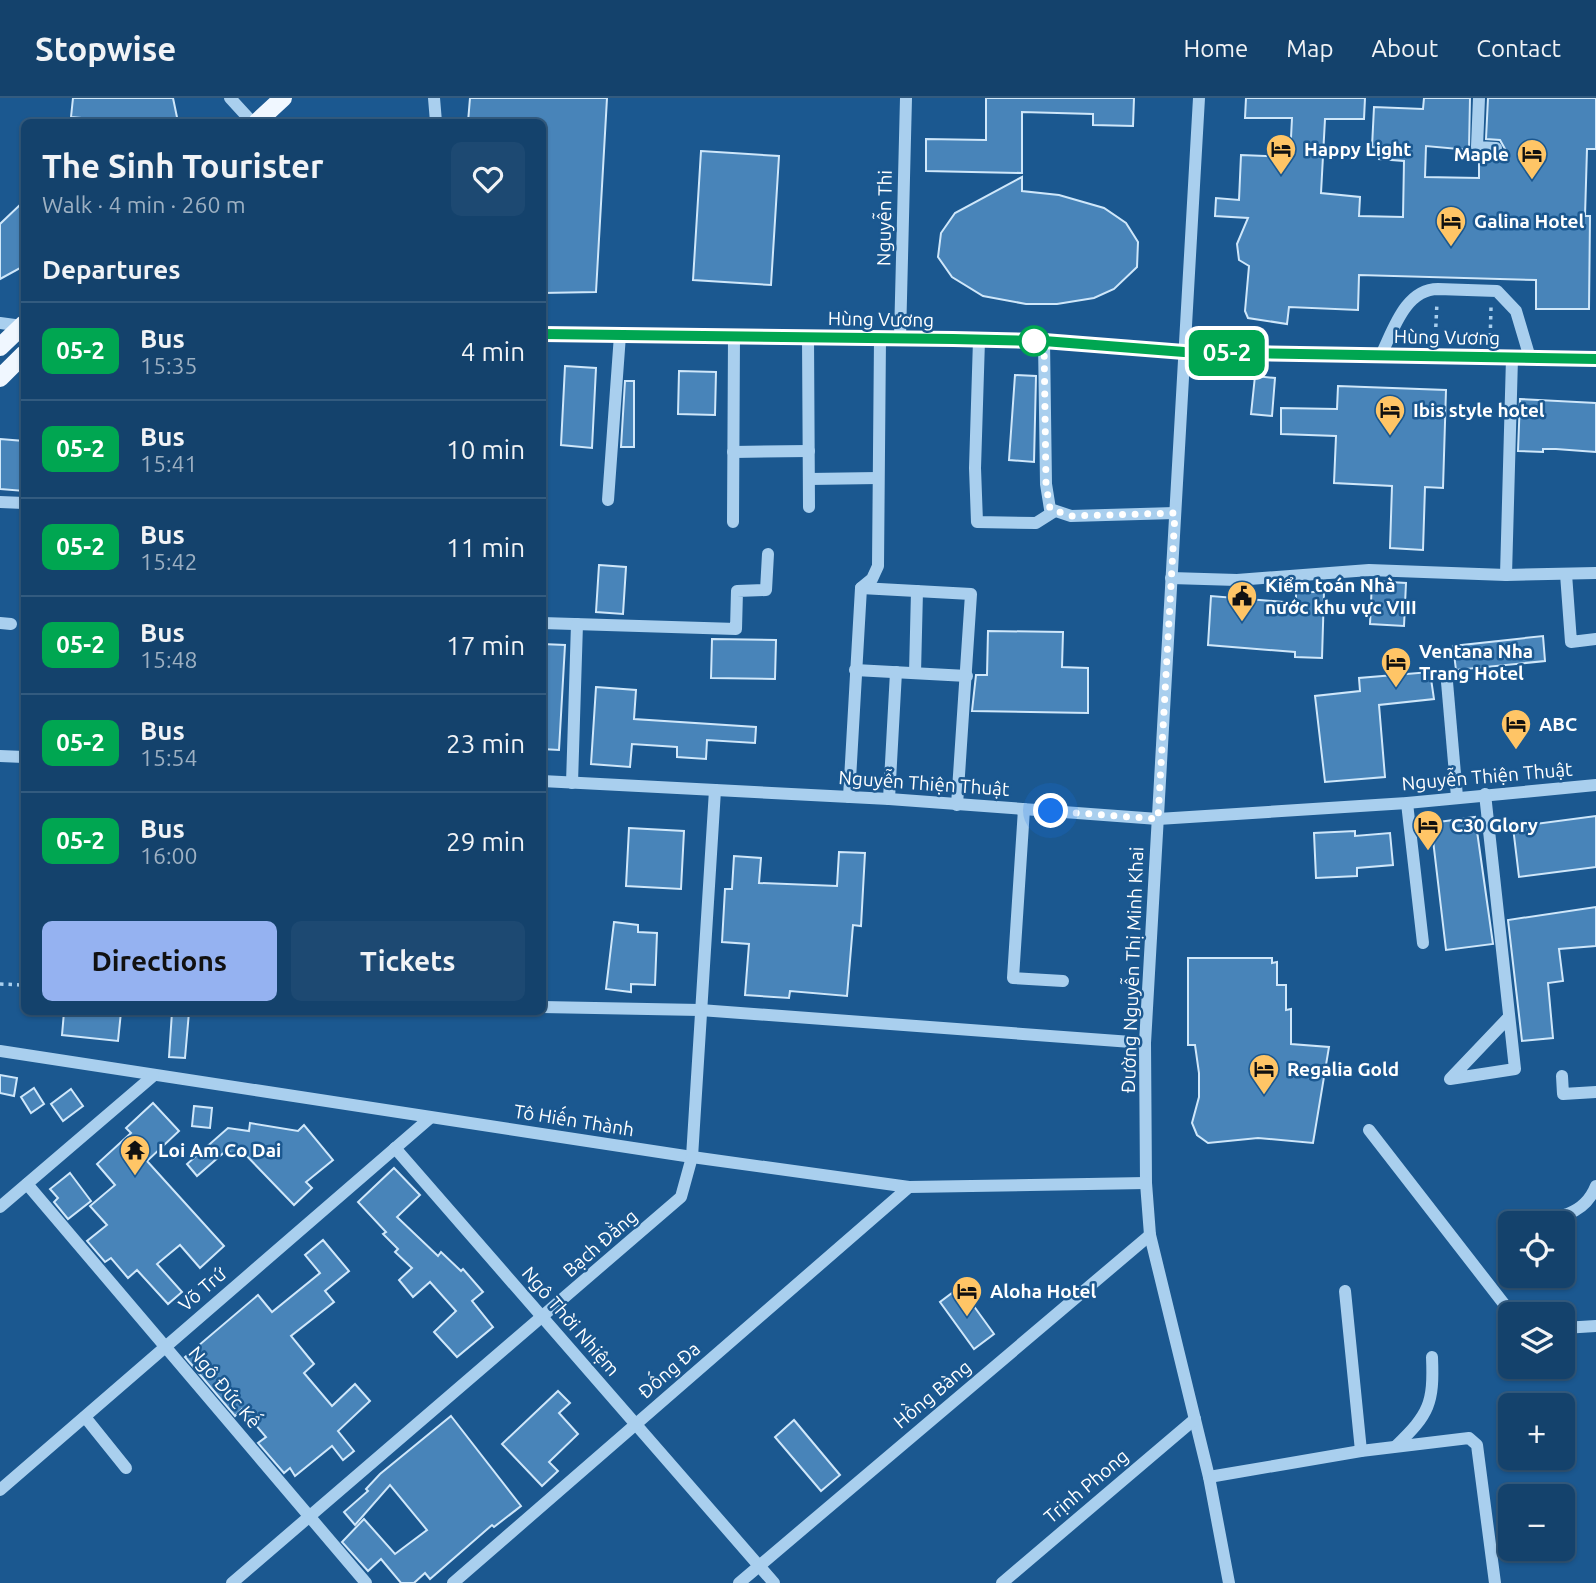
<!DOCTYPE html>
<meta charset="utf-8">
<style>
:root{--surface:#14426c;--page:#1d4972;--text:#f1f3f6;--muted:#9db0c2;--line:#335b7f;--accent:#95b2f1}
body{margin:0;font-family:Ubuntu,sans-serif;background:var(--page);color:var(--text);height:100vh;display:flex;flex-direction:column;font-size:26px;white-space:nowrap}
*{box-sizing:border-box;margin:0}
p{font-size:23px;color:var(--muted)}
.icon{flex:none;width:38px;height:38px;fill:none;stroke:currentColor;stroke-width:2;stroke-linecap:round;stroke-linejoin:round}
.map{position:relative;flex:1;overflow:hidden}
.sheet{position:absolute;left:21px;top:21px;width:525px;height:896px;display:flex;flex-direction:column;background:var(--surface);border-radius:10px;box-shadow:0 2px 5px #0004,0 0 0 2px var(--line)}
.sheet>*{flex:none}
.badge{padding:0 14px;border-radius:10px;font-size:24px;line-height:46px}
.buttons{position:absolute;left:1498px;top:1113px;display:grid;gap:14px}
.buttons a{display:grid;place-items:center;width:77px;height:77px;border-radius:10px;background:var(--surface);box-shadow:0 2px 5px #0004,0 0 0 2px var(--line);font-size:35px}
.you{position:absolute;width:35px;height:35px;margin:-18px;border:5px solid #fff;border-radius:50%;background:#1a73e8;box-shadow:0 0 0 10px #1a73e833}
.map>.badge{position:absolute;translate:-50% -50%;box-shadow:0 0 0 4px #fff}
h2{padding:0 21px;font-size:26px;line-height:63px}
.round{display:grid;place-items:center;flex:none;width:74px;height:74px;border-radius:10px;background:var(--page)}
.headline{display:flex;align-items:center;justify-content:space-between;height:119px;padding:0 21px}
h1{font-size:33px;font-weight:600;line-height:52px}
.primary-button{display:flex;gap:14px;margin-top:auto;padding:14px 21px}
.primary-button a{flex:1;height:80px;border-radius:10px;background:var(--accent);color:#111;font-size:28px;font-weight:600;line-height:80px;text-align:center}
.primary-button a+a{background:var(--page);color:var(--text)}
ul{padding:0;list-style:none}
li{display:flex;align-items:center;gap:21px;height:98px;padding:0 21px;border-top:2px solid var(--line)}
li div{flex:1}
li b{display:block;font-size:26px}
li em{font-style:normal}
li .badge{min-width:77px;font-weight:700;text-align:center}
header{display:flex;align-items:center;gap:42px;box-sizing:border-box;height:98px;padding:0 35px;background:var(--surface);border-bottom:2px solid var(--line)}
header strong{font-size:33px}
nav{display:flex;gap:38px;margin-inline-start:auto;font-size:24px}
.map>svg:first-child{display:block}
</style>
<header>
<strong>Stopwise</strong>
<nav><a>Home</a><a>Map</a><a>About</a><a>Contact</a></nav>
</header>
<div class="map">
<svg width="1596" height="1485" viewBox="0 0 1596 1485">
<rect width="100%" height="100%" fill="#1b5890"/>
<g fill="#4884b9" stroke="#cfe7fa" stroke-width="2">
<path d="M73 0H173L178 24H124L71 19Z"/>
<path d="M470 0H607L596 194 542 195V24H468Z"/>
<path d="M986 0H1134L1133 28 1093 27V16L1022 14V75L926 73V41L986 42Z"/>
<path d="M1246 0H1365L1364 21H1325L1321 95 1360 99 1359 118 1403 119 1404 63 1379 61 1380 50 1372 49 1374 9 1423 11 1424 0H1470L1469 52 1426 48 1425 79 1479 80V58H1499L1505 51 1500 42 1486 41 1488 0H1596V51H1587L1585 118H1590L1589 211H1536V182L1359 177 1358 212 1289 209 1287 226 1248 220 1245 213 1249 168 1239 162 1237 146 1248 120 1215 118 1216 100 1239 102 1241 57 1290 59 1292 20H1245Z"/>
<path d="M701 53 779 58 771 187 693 182Z"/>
<path d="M1022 79V93L1059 97 1104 110 1126 125 1138 144 1137 169 1114 191 1094 200 1057 206H1026L983 198 952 179 938 159 941 135 955 115Z"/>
<path d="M24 103V168L0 181V126Z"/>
<path d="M565 268 596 270 592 350 561 347Z"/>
<path d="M679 273 716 274 715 317 678 316Z"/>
<path d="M1015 277 1036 278 1034 364 1009 362Z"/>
<path d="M1255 278 1275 280 1272 318 1251 316Z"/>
<path d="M625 283H634V349H621Z"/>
<path d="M1338 288 1446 292 1443 390 1425 389 1423 452 1390 450 1392 388 1334 385 1336 338 1281 336V310L1337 311Z"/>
<path d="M1520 301 1596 305V354L1556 351H1543V354L1518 353Z"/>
<path d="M0 341 24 343V393L0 391Z"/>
<path d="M599 467 626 469 623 516 596 514Z"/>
<path d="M1372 483 1406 485 1404 528 1370 526Z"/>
<path d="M1296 494H1324L1322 560 1295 559V554L1208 547 1211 498 1296 505Z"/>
<path d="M988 533 1063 534 1062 569 1088 570V615L972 613 976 577H987Z"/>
<path d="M1543 538 1545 563 1456 572 1453 548Z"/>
<path d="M712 541 776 542 775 581 711 580Z"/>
<path d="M542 546 565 547 559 652 542 651Z"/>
<path d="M1430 574 1434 601 1379 607 1385 679 1325 684 1315 598 1360 593 1359 580Z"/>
<path d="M596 589 636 592 634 621 756 629 755 645 707 642 706 661 677 659V649L632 646 630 669 591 666Z"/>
<path d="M1596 718V769L1519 779 1513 729Z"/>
<path d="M1475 719 1493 846 1446 852 1431 725Z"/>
<path d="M629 730 684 733 681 791 626 788Z"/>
<path d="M1355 733V738L1390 735 1393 767 1357 770V778L1316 780 1314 735Z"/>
<path d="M839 754 865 755 861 828 853 827 847 898 790 893 789 900 745 897 749 846 722 844 725 791H732L734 758 761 760 759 785 837 788Z"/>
<path d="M1596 809V848L1559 851 1563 883 1548 885 1553 940 1522 943 1508 822Z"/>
<path d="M614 824 638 827V834L657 835 655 887 631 886V894L606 891Z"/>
<path d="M1188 860H1272V865L1277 864V887H1286V912L1291 911V946L1329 949 1313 1045 1258 1040 1208 1045 1197 1037 1192 1025 1199 999V975L1195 947H1188Z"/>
<path d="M64 914H121L118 943 62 937Z"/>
<path d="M172 914H189L185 960 169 959Z"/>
<path d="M0 977 17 980 14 998 0 995Z"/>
<path d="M34 990 44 1006 31 1015 21 999Z"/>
<path d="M71 991 83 1008 63 1023 51 1006Z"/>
<path d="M153 1005 179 1033 147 1063 224 1148 200 1170 180 1147 157 1166 182 1194 168 1206 137 1172 128 1180 111 1160 105 1164 87 1143 107 1127 90 1108 115 1087 97 1066 131 1035 126 1030Z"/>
<path d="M194 1008 212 1010 210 1030 192 1028Z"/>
<path d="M250 1025 298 1033 304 1027 333 1062 306 1084 312 1090 294 1107 241 1052 233 1058 228 1051 197 1078 187 1066 228 1030 249 1033Z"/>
<path d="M394 1070 420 1097 397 1119 438 1158 441 1154 461 1173 463 1171 483 1194 472 1203 493 1229 457 1259 434 1234 456 1213 430 1184 413 1199 399 1182 412 1170 395 1154 398 1151 383 1136 386 1134 358 1104Z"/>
<path d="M70 1075 91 1103 68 1121 54 1104 58 1100 50 1091Z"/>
<path d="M323 1142 349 1173 325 1193 334 1204 291 1238 314 1266 304 1275 332 1308 355 1286 370 1303 338 1333 354 1353 343 1362 332 1348 295 1378 290 1370 284 1375 258 1345 266 1339 242 1311 235 1318 185 1259 258 1197 272 1214 320 1175 305 1157Z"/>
<path d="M960 1189 994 1236 974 1251 940 1204Z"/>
<path d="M558 1293 570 1305 559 1315 578 1336 549 1364 558 1373 542 1388 502 1346Z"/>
<path d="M451 1318 521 1408 494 1429 492 1427 430 1481 425 1475 414 1485H401L381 1461 368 1473 342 1444 364 1421 395 1456 427 1432 390 1387 355 1427 344 1414 368 1393 366 1391 380 1376Z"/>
<path d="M794 1322 840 1377 821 1393 775 1339Z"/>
</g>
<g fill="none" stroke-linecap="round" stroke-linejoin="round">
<g stroke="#a9cfee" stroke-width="3.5" stroke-dasharray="3.5 5" stroke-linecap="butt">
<path d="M1435 246 1437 204"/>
<path d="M1490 247 1491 209"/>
<path d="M0 886 23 887 24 871"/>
</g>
<g stroke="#a9cfee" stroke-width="12">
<path d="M230 0 252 24"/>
<path d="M434 0 436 24"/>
<path d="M1199 0 1145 945 1146 1085 1150 1137 1209 1379 1229 1485"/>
<path d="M1479 0 1477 49 1496 50"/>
<path d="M0 225 22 228"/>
<path d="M542 236 979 242 1044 243 1184 255 1596 261"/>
<path d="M808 239 809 409"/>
<path d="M900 240 906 0"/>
<path d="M979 242 975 370 977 424 1036 425 1055 413"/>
<path d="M1044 243 1046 386 1050 411 1071 418 1175 415"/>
<path d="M1381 257C1393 233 1405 191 1438 191L1497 193 1516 213 1530 260"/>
<path d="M733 354 809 353"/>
<path d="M809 381 878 380"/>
<path d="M608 402 620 237"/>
<path d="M0 404 24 405"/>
<path d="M733 424 734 238"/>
<path d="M1566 476 1571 544 1596 541"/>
<path d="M1506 477 1512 260"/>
<path d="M1171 480 1237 482 1369 472 1506 477 1596 475"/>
<path d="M861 490 971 496 957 707"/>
<path d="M0 525 11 526"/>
<path d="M542 525 736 531 737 493 766 492 768 456"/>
<path d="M855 572 967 578"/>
<path d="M915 575 917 493"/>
<path d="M1447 584 1457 699"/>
<path d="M0 658 24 659"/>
<path d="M542 683 889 701 1158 721 1407 705 1596 687"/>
<path d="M572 685 577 526"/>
<path d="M1485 696 1515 971 1450 981 1509 919"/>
<path d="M849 699 861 490 872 481 878 468 880 240"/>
<path d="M889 701 896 574"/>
<path d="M1407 705 1423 845"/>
<path d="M1024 711 1013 880 1063 883"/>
<path d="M542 909 700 912 1145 945"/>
<path d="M0 953 692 1059 909 1089 1146 1085"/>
<path d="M1562 978 1563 996 1596 994"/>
<path d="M1369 1032 1504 1206 1517 1216"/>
<path d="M395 1050 774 1485"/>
<path d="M27 1086 366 1485"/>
<path d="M0 1109 153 978"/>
<path d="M1528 1121C1556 1121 1584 1118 1596 1088"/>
<path d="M1345 1193 1361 1353"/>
<path d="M1563 1230 1596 1228"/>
<path d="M85 1319 126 1370"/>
<path d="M1396 1348C1429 1316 1434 1306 1432 1259"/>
<path d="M1209 1379 1361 1353 1469 1340 1477 1347 1495 1485"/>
<path d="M0 1392 430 1020"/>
<path d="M232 1485 681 1099 692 1059 715 692"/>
<path d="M453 1485 909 1089"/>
<path d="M739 1485 1150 1137"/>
<path d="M1002 1485 1195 1321"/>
</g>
<g stroke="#f0f7ff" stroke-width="18">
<path d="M257 24 283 0"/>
<path d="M0 249 24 226"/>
<path d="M0 280 24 256"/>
</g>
</g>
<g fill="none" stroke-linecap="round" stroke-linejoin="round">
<g stroke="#fff" stroke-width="16">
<path id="line" d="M542 236 953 241 1044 243 1184 254 1596 261"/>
</g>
<use href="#line" stroke="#00a651" stroke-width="10"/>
<path stroke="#fff" stroke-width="7" stroke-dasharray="0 12.6" d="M1034 243H1044L1046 386 1050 411 1071 418 1175 415 1158 721 1051 713"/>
</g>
<defs>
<g id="hotel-pin" transform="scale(1.575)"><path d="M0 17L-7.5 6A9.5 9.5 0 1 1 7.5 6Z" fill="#ffc566" stroke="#1b5890"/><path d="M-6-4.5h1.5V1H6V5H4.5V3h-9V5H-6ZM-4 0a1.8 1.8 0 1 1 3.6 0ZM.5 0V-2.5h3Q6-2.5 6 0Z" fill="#111"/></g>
<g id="civic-pin" transform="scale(1.575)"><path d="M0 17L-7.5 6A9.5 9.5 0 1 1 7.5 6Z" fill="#ffc566" stroke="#1b5890"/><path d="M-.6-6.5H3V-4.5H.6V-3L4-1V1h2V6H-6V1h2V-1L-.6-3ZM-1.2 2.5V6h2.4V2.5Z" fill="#111"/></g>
<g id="temple-pin" transform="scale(1.575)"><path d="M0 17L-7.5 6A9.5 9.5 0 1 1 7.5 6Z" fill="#ffc566" stroke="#1b5890"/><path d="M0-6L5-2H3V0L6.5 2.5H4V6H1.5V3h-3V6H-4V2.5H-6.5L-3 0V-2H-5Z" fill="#111"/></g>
</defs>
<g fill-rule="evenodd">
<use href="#hotel-pin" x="1281" y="51"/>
<use href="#hotel-pin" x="1532" y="56"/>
<use href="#hotel-pin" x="1451" y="123"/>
<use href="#hotel-pin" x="1390" y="312"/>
<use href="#civic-pin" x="1242" y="498"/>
<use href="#hotel-pin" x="1396" y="564"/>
<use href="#hotel-pin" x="1516" y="626"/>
<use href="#hotel-pin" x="1428" y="727"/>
<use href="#hotel-pin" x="1264" y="971"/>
<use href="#temple-pin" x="135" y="1052"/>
<use href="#hotel-pin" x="967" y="1193"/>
</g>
<circle fill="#fff" stroke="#00a651" stroke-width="3.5" cx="1034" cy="243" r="14"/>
<g text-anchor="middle" stroke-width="5" stroke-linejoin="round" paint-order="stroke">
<g font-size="19" font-weight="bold" fill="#fff" stroke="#1b5890" text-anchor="start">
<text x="1304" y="58">Happy Light</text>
<text x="1509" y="63" text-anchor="end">Maple</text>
<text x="1474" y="130">Galina Hotel</text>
<text x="1413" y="319">Ibis style hotel</text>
<text x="1265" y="494">Kiểm toán Nhà<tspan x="1265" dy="22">nước khu vực VIII</tspan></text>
<text x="1419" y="560">Ventana Nha<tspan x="1419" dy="22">Trang Hotel</tspan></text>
<text x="1539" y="633">ABC</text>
<text x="1451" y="734">C30 Glory</text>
<text x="1287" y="978">Regalia Gold</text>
<text x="158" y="1059">Loi Am Co Dai</text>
<text x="990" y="1200">Aloha Hotel</text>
</g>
<g font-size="19" fill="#fff" stroke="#1b5890">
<text transform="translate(884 120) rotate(-89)" y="7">Nguyễn Thi</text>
<text transform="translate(881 221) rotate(1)" y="7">Hùng Vương</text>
<text transform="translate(1447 239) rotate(1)" y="7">Hùng Vương</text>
<text transform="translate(1487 678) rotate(-5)" y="7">Nguyễn Thiện Thuật</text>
<text transform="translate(924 685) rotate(4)" y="7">Nguyễn Thiện Thuật</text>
<text transform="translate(1132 872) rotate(-88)" y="7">Đường Nguyễn Thị Minh Khai</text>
<text transform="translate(574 1022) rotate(9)" y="7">Tô Hiến Thành</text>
<text transform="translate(600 1145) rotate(-41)" y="7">Bạch Đằng</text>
<text transform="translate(202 1191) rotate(-41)" y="7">Võ Trứ</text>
<text transform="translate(571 1223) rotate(49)" y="7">Ngô Thời Nhiệm</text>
<text transform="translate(669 1272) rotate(-41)" y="7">Đống Đa</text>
<text transform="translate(225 1289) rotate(50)" y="7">Ngô Đức Kế</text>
<text transform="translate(932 1296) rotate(-40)" y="7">Hồng Bàng</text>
<text transform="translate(1086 1388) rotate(-40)" y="7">Trịnh Phong</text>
</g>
</g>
</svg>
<div class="buttons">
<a><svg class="icon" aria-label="locate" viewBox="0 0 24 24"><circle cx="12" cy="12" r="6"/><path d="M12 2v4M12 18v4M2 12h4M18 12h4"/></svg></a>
<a><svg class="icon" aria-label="layers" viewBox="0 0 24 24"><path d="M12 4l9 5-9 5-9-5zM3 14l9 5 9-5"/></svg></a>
<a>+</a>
<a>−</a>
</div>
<div class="you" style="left:1051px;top:713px"></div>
<b class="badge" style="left:1227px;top:255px;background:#00a651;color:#fff">05-2</b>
<section class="sheet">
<div class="headline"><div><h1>The Sinh Tourister</h1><p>Walk · 4 min · 260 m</p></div><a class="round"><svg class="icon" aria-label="heart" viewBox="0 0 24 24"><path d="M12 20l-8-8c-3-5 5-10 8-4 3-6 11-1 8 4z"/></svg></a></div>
<h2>Departures</h2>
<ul>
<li><span class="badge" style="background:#00a651;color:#fff">05-2</span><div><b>Bus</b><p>15:35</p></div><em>4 min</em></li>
<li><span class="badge" style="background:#00a651;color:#fff">05-2</span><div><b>Bus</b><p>15:41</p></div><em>10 min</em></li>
<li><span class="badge" style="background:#00a651;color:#fff">05-2</span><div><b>Bus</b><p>15:42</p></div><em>11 min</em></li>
<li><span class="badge" style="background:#00a651;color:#fff">05-2</span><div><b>Bus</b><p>15:48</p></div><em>17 min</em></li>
<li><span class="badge" style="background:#00a651;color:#fff">05-2</span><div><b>Bus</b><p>15:54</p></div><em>23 min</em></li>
<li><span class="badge" style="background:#00a651;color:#fff">05-2</span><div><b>Bus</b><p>16:00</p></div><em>29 min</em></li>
</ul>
<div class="primary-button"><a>Directions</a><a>Tickets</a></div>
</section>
</div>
